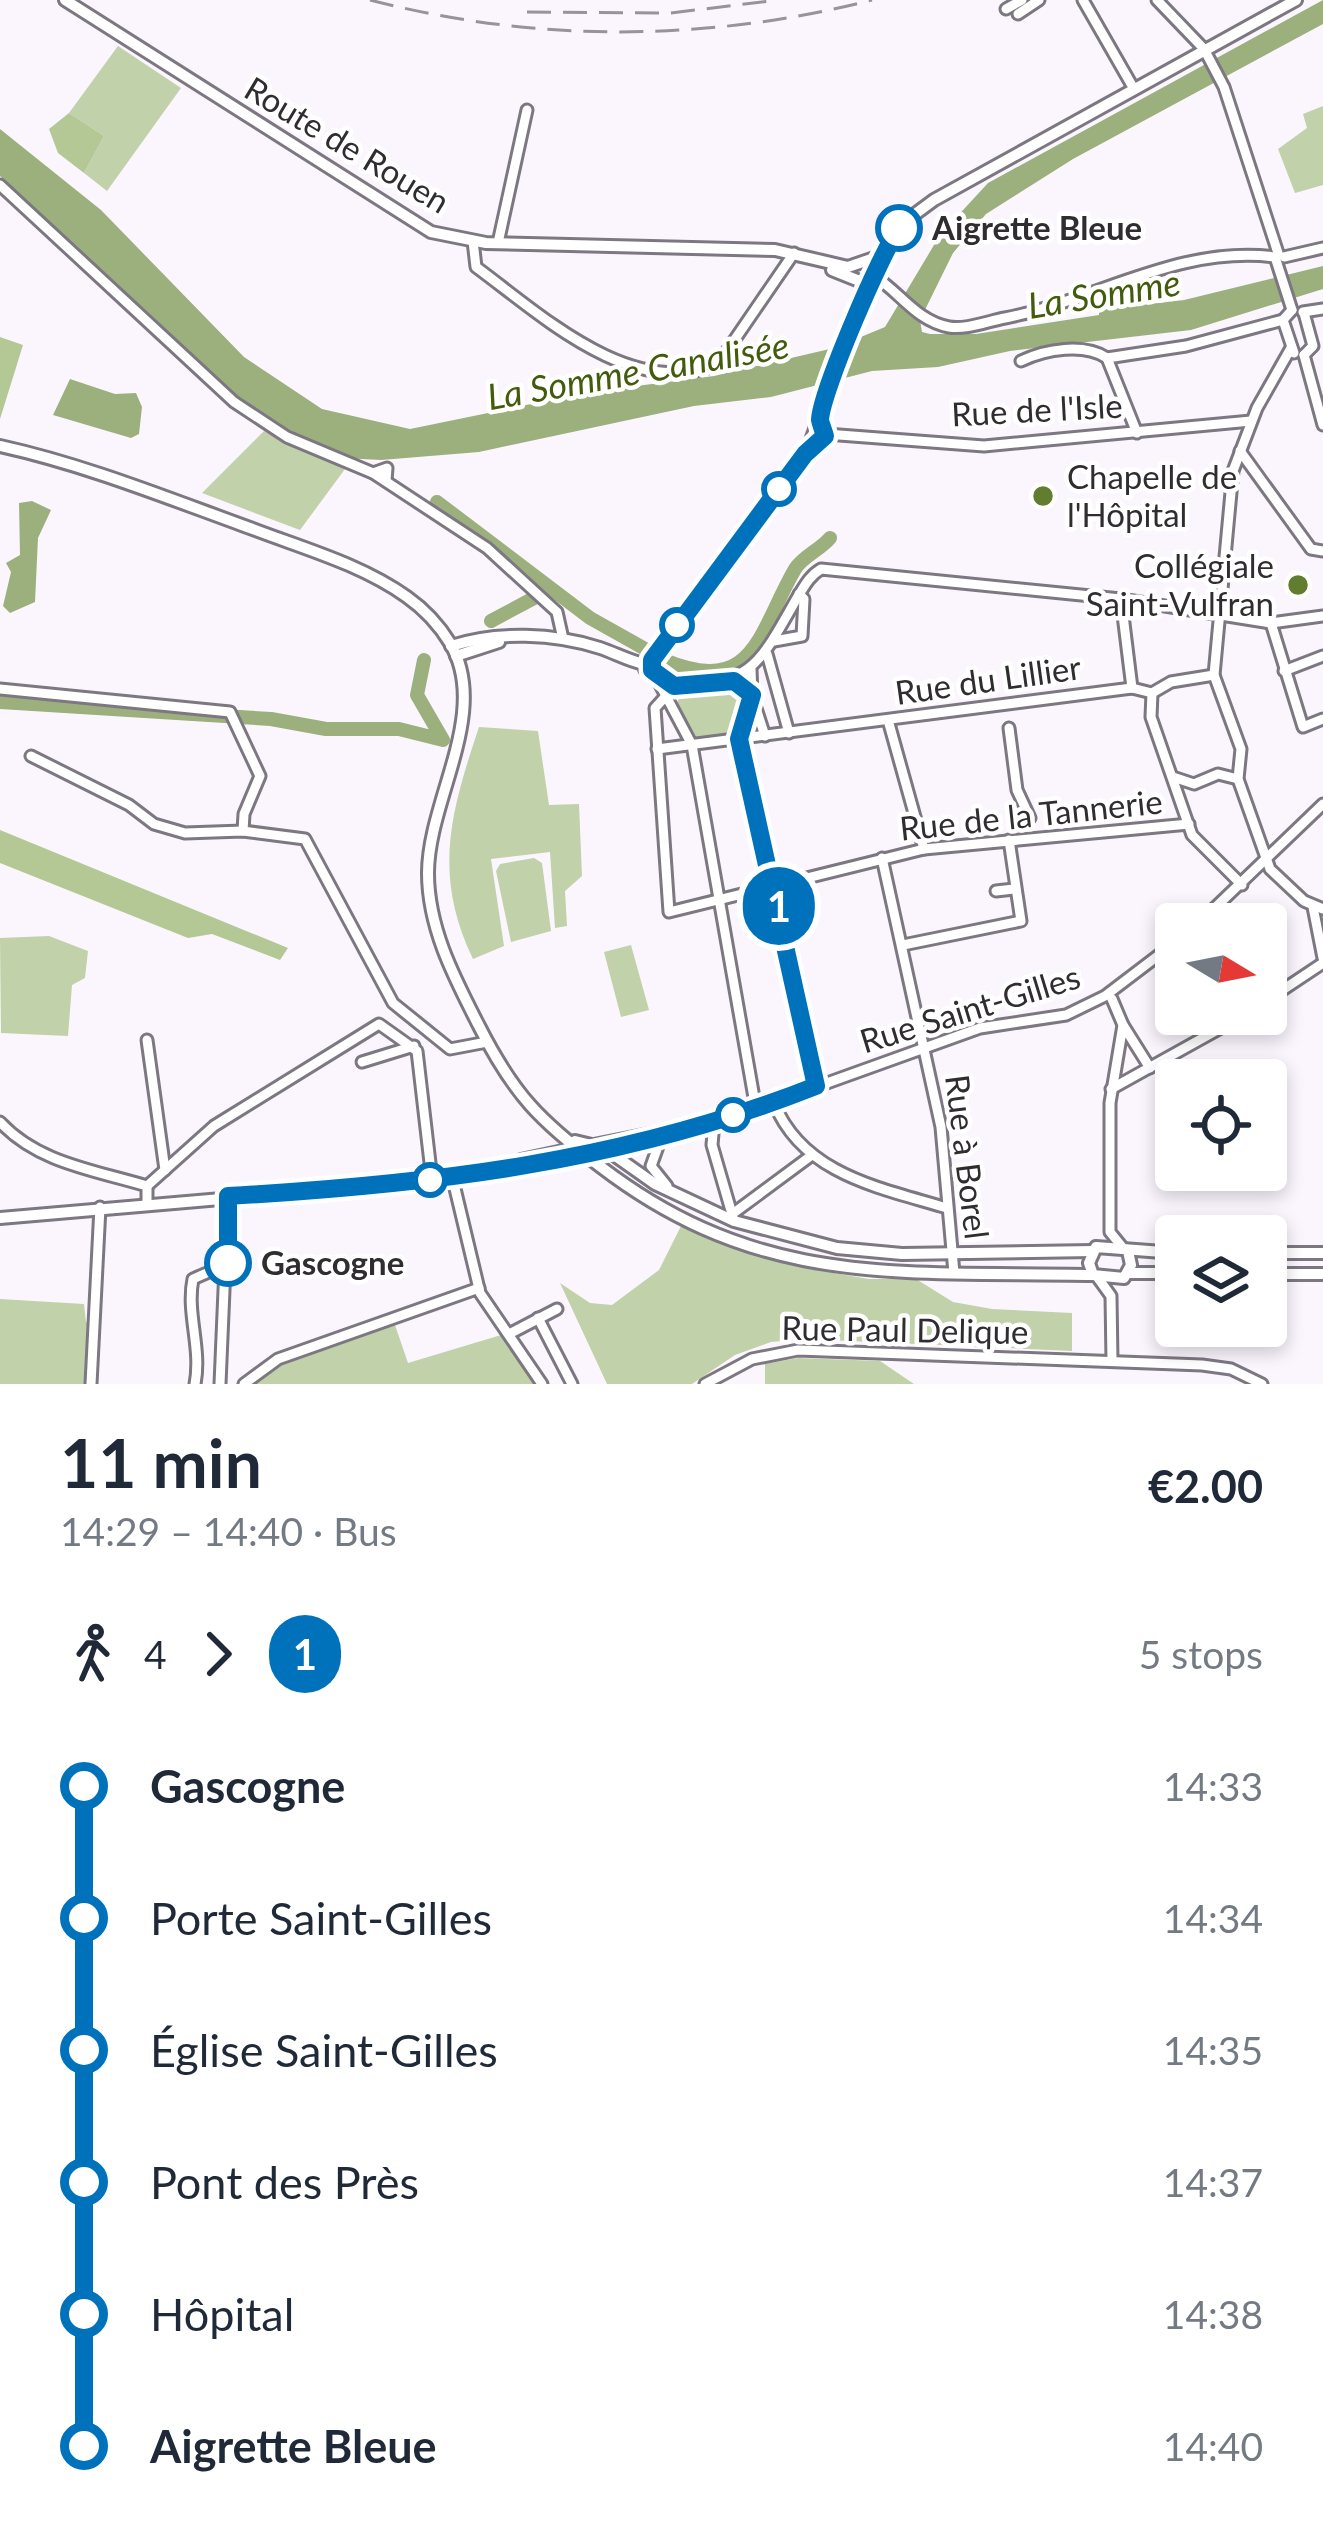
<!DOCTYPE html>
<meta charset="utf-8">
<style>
:root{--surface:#fff;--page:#f2f2f3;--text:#1f2937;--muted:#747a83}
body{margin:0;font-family:Lato,sans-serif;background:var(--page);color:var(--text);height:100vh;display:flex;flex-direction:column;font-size:45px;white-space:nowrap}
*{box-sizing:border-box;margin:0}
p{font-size:39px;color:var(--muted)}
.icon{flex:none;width:66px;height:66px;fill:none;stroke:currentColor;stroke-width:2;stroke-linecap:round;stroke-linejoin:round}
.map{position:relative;height:1384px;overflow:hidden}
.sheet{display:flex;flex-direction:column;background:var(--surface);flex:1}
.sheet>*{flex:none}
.badge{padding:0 24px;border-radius:39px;font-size:42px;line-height:78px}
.needle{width:78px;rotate:100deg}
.tools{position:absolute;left:1155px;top:903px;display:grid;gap:24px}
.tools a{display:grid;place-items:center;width:132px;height:132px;border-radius:12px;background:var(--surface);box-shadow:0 6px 18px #0003;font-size:60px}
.map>.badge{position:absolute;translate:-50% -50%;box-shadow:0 0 0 6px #fff}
.legs{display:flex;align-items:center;gap:18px;height:132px;padding:0 60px;font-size:39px}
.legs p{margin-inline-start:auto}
.summary{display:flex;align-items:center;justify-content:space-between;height:204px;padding:0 60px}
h1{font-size:66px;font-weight:700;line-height:90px}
ul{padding:0 60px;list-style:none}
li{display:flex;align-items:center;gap:42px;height:132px;font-size:45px}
li i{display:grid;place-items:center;width:18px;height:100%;margin:0 15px;background:currentColor}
li i::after{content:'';width:30px;height:30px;margin:-15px;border:9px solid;border-radius:50%;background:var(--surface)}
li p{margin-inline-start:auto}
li:first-child i{background:linear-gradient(#0000 50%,currentColor 0)}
li:last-child i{background:linear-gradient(currentColor 50%,#0000 0)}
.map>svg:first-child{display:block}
</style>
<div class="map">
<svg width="1323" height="1384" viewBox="0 0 1323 1384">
<rect width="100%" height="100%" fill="#fbf6fe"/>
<g fill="#c1d1a9">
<path d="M118 46 181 88 107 191 84 173 104 136 69 113Z"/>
<path d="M1323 106V185L1295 193 1278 149 1307 128 1303 114Z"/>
<path d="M264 431 345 469 300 530 202 493Z"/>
<path d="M735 687 743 697 731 736 697 738 677 705 680 693Z"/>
<path d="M479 727 538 731 549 805 579 804 582 876 565 891 567 926 555 928 550 852 491 859 504 946 473 959C432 874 451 811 479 727Z"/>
<path d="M534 858 542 863 551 931 511 942 496 871 500 864Z"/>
<path d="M49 936 88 951 85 978 72 985 68 1036 1 1033 0 938Z"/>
<path d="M631 945 649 1010 621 1017 604 952Z"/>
<path d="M682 1224 754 1254 810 1269 869 1279H916L953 1302 992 1309 1072 1313V1351L805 1339 771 1342 735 1355 692 1384H607L560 1283 590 1303 612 1305 659 1270Z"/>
<path d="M0 1299 84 1304 86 1322 94 1324 88 1384H0Z"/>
<path d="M395 1325 408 1363 501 1335 535 1384H253L280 1366Z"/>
<path d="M798 1358 880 1361 914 1384H765V1364Z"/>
</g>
<g fill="#b3c894">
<path d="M69 113 104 136 84 173 58 153 49 129Z"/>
<path d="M0 337 23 345 0 419Z"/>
<path d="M0 830 288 948 280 960 212 934 188 938 5 865 0 863Z"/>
</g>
<g fill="#9bb07d">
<path d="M1323 0V24L1073 159 986 214 953 253 920 320 922 332 930 334H976L1099 315V310L1184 300 1323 266V289L1191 330 1010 351 938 367 872 371 771 397 694 406 479 452 381 460 342 458 268 422 170 338 0 176V129L101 210 244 357 322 409 410 429 590 392 714 376 834 348 885 327 940 235 988 183Z"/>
<path d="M70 379 115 394 136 393 142 407 139 434 131 438 53 415Z"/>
<path d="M32 501 51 510 38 538 35 602 10 613 3 606 11 572 6 563 20 555 19 503Z"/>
</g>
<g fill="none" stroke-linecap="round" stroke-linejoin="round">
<g stroke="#9bb07d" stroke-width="14">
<path d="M437 502 590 618 647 650"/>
<path d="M491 621 534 598"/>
<path d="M664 660C755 697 758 633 795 569 803 556 820 550 830 538"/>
<path d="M0 702 271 719 326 729H399L443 740 417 695 424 660"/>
</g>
<g stroke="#7c7780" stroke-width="15">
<g id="minor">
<path d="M1083 0 1134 89"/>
<path d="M1157 0 1204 49 1224 87 1278 253"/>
<path d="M1006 9 1022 0"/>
<path d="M1018 14 1039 0"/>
<path d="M0 185 234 402 287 437 373 473 487 548 557 612 563 639"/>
<path d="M473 241 476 267C540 314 632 401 718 364L794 253"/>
<path d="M498 243 527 110"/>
<path d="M1275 257 1292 310"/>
<path d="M1284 257 1323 248"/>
<path d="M874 276C899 291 916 321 949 327 966 330 988 321 1005 318 1097 300 1178 245 1275 257"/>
<path d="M1292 310 1283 320 1294 353"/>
<path d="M1303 312 1323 309"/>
<path d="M1304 313 1313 346 1304 355"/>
<path d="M1291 348 1257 408 1233 471 1214 675 1241 749 1238 779 1270 869 1304 901 1323 909"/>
<path d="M1304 355 1323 425"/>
<path d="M1107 358 1137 433"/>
<path d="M1021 361C1046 349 1084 343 1107 358L1186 346 1283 320"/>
<path d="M826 434 984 446 1251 421"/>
<path d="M1240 451 1311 549 1323 551"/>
<path d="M373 473 387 468 386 481"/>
<path d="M1121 599 1132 688"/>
<path d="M1271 623 1303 727 1323 719"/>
<path d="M774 641 802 636 804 599 799 594"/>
<path d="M767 654 789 733"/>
<path d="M751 669 752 696 765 736"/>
<path d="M652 670 674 686C754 685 760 662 797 598 804 587 809 576 821 569L1121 599 1271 623 1323 616"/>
<path d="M1284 671 1323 656"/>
<path d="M657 679 692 745 756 1109"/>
<path d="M734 681 752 696 739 739 816 1086"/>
<path d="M0 689 230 712 260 776 244 814 243 831"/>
<path d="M1152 693 1151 717 1192 835 1242 885"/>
<path d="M666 696 655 708 669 912 924 849 1189 824"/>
<path d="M888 720 924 849"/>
<path d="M1009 728 1017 790 1030 818"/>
<path d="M657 749 1132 688 1152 693 1171 682 1214 675"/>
<path d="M31 756 129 805 154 824 185 833 243 831 305 839 393 1003 450 1049 487 1042"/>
<path d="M1173 777 1194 784 1218 774 1238 779"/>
<path d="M882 858 941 1127 954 1273"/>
<path d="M996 891 1014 889"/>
<path d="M1313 907 1323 958"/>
<path d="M1198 924 1323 804"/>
<path d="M903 945 1021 921 1009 840"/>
<path d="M1112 999 1123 1025 1110 1103V1232L1123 1248"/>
<path d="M1266 1001 1323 963"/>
<path d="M1123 1025 1150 1068"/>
<path d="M147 1040 165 1170"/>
<path d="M362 1062 414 1046"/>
<path d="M1111 1089 1246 1014"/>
<path d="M774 1103C803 1175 881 1188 947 1208"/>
<path d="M0 1122C38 1163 94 1170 147 1186V1204"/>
<path d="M714 1122 712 1145 734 1221"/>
<path d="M660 1141 651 1166 667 1186"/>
<path d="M596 1144 697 1124"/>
<path d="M587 1157 699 1129 980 1028 1066 1015 1105 996 1176 942"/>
<path d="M452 1176 480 1293 542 1384"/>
<path d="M147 1186 214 1126 379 1024 417 1051 432 1180"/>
<path d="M735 1212 812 1155"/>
<path d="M1098 1278 1111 1296 1112 1361"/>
<path d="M538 1318 572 1384"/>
<path d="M509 1334 557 1309"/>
<path d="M91 1384 100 1207"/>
<path d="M195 1384C202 1348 186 1313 193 1279L209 1272"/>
<path d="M220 1384 228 1196"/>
<path d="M244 1384 278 1359 479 1288"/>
<path d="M705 1384 752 1359 798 1350 1202 1365 1231 1369 1262 1384"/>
</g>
</g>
<g stroke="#7c7780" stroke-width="16">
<g id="major">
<path d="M65 0 431 232 486 243 775 250 848 267 877 257 907 220 934 200 1296 0"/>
<path d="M832 270 862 282"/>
<path d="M0 446C86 465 167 498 250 528 302 548 361 564 407 597 424 609 439 625 450 643 491 712 428 800 428 873 428 928 454 977 479 1026 514 1095 540 1121 601 1167 762 1290 904 1271 1093 1275"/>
<path d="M809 446 858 311 872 292 871 279"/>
<path d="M451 646C497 631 554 633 600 648 615 653 629 661 644 664"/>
<path d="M456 656 499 642"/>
<path d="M652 670 645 669V662L652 660 805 455 824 438 820 427"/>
<path d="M575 1141 604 1148 655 1184 734 1221 837 1248 902 1254 1093 1251"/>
<path d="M521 1160 577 1148"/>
<path d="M0 1218 420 1182 587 1157"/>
<path d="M1128 1251 1131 1265 1124 1278 1093 1275 1089 1263 1096 1247 1176 1253"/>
<path d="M1266 1253H1323"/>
<path d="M1128 1273H1176"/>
<path d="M1266 1274H1323"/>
</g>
</g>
<use href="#minor" stroke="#fff" stroke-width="9"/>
<use href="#major" stroke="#fff" stroke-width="10"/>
<g stroke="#979399" stroke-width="3" stroke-dasharray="24 12" stroke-linecap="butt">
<path d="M370 0C536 43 707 42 872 0"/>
<path d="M527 12 671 13 778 0"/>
</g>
</g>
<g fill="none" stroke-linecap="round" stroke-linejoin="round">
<g stroke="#fff" stroke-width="27">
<path id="line-1" d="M228 1263V1196C433 1184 624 1162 816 1086L739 739 752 695 734 681 674 686 652 670V660L805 454 825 436C825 435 820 422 820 420 821 392 882 251 899 228"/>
</g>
<use href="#line-1" stroke="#0072bc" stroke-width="18"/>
</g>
<g fill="#fff" stroke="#0072bc" stroke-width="6">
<circle cx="899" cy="228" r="21"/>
<circle cx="779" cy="489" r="15"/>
<circle cx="677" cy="625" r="15"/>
<circle cx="733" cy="1115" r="15"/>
<circle cx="430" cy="1180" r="15"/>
<circle cx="228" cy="1263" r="21"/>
</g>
<g fill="#627c30" stroke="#fff" stroke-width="4.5">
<circle cx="1043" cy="496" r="12"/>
<circle cx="1298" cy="585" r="12"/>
</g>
<g text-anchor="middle" stroke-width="9" stroke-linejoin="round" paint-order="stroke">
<g font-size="33" fill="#2f2d30" stroke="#fff">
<text transform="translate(347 145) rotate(31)" y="12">Route de Rouen</text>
<text transform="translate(1037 410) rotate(-3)" y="12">Rue de l'Isle</text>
<text transform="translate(988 680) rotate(-8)" y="12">Rue du Lillier</text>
<text transform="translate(1031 815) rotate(-6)" y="12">Rue de la Tannerie</text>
<text transform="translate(970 1009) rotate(-17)" y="12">Rue Saint-Gilles</text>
<text transform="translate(967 1157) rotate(83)" y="12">Rue à Borel</text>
<text transform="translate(905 1330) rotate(1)" y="12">Rue Paul Delique</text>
</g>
<g font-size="33" font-weight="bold" fill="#2f2d30" stroke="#fff" text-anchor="start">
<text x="932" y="240">Aigrette Bleue</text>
<text x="261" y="1275">Gascogne</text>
</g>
<g font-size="33" fill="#2f2d30" stroke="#fff" text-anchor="start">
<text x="1067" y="489">Chapelle de<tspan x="1067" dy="38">l'Hôpital</tspan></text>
<text x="1274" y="578" text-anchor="end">Collégiale<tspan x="1274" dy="38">Saint-Vulfran</tspan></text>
</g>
<g font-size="36" font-style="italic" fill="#435b0d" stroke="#fff">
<text transform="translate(1104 294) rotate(-9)" y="13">La Somme</text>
<text transform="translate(638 371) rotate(-10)" y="13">La Somme Canalisée</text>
</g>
</g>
</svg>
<div class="tools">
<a><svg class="needle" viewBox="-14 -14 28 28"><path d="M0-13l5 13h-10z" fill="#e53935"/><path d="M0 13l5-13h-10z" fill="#747a83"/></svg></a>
<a><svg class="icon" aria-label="locate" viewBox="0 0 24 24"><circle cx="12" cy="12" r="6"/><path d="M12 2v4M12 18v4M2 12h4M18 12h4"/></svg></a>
<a><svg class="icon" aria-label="layers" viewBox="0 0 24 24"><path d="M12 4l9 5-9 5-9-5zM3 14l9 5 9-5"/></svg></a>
</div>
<b class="badge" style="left:779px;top:906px;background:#0072bc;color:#fff">1</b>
</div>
<section class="sheet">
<div class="summary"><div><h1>11 min</h1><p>14:29 – 14:40 · Bus</p></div><b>€2.00</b></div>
<div class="legs"><svg class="icon" aria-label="walk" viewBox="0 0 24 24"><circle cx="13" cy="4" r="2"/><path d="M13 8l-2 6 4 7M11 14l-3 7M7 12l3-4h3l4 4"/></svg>4<svg class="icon" aria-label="forward" viewBox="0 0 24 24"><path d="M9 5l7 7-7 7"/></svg><b class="badge" style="background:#0072bc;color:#fff">1</b><p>5 stops</p></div>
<ul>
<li><i style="color:#0072bc"></i><b>Gascogne</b><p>14:33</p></li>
<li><i style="color:#0072bc"></i><span>Porte Saint-Gilles</span><p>14:34</p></li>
<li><i style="color:#0072bc"></i><span>Église Saint-Gilles</span><p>14:35</p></li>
<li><i style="color:#0072bc"></i><span>Pont des Près</span><p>14:37</p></li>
<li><i style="color:#0072bc"></i><span>Hôpital</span><p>14:38</p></li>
<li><i style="color:#0072bc"></i><b>Aigrette Bleue</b><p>14:40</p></li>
</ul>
</section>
